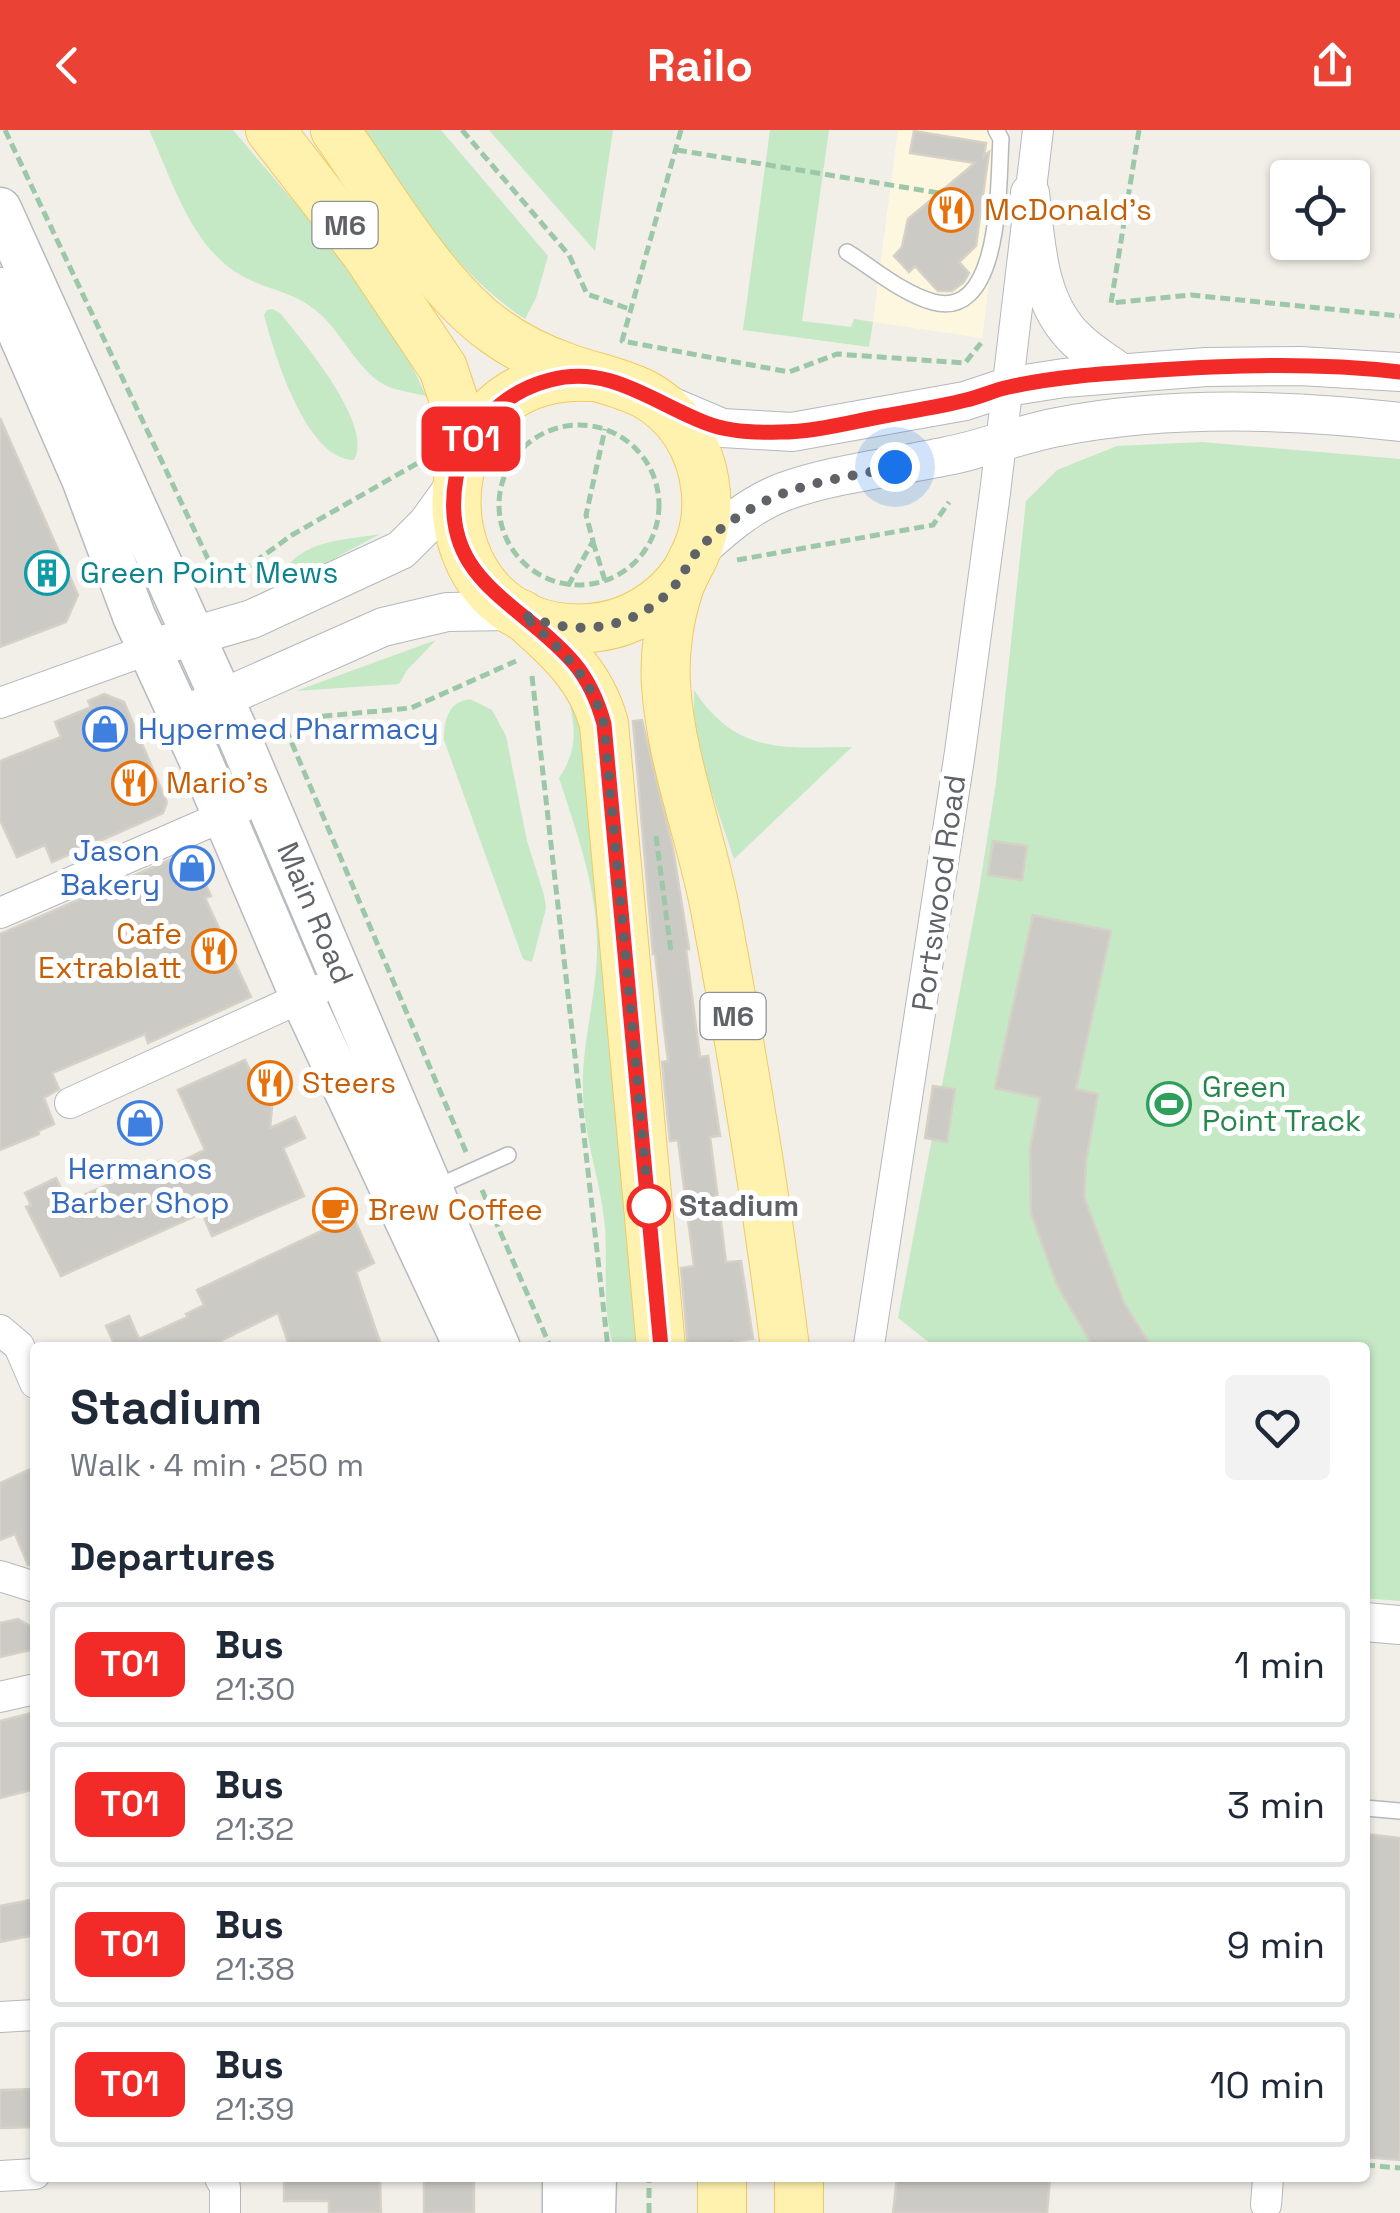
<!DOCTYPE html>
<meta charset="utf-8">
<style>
:root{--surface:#fff;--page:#f2f2f3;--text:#1f2937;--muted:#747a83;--line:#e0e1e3;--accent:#ea4335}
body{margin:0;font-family:"Space Grotesk",sans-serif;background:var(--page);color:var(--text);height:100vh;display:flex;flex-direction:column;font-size:38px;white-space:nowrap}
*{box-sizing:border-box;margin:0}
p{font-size:32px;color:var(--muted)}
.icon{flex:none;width:55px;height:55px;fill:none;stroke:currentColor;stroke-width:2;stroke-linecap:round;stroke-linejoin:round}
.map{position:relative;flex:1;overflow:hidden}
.sheet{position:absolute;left:30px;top:1212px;width:1340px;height:840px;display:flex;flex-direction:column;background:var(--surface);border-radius:10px;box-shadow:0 2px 8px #0004}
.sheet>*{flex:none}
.badge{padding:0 20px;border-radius:15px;font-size:35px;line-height:65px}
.tools{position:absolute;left:1270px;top:30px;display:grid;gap:20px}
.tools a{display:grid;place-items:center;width:100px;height:100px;border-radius:10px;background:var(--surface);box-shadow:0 2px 8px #0004;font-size:50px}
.you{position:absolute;width:50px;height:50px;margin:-25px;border:8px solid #fff;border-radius:50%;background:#1a73e8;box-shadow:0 0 0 15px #1a73e833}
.map>.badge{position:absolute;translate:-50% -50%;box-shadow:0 0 0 5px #fff}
h2{padding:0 40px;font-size:38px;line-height:90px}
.round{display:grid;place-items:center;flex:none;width:105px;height:105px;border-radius:10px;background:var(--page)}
.head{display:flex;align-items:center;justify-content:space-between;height:170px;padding:0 40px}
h1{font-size:48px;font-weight:800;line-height:75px}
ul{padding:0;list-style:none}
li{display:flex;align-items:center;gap:30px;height:125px;margin:0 20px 15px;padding:0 20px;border:5px solid var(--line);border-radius:10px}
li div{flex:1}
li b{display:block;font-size:38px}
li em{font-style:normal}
li .badge{min-width:110px;font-weight:700;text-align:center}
header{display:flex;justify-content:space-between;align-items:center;height:130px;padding:0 40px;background:var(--accent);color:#fff;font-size:45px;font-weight:800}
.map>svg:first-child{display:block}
</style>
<header><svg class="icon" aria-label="back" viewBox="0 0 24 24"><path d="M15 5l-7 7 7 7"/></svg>Railo<svg class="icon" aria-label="share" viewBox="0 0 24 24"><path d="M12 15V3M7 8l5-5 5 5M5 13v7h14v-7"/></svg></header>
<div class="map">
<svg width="1400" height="2083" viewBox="0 0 1400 2083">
<rect width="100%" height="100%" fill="#f1efe8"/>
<path fill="#fef7e0" d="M898 0H1009L982 208 873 192Z"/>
<g fill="#c5e8c5">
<path d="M149 0H233C302 83 383 166 426 266 415 263 400 261 389 257 359 244 343 204 320 184 294 161 272 162 244 147 191 119 173 51 149 0Z"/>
<path d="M360 0H441L548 126 536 168 525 189C454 142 408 68 360 0Z"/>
<path d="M489 0H613L595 121Z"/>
<path d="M770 0H829L802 191 851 197 854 189 873 192 869 217 743 200Z"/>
<path d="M272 179 280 183C302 210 375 296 354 330 306 330 274 223 264 185L267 180Z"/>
<path d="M1202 312 1400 329V1471L1365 1468V1218L935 1217 898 1188 979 760 996 653 1026 371 1057 340 1117 316Z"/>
<path d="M380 404 275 460C293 409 334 412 380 404Z"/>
<path d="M436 510 407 540 399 554 296 561Z"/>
<path d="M566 559 585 605 640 1217H614C601 1177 608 1139 605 1097 601 1051 584 1009 583 962 581 914 597 867 597 818 598 760 577 703 559 648 580 617 575 594 566 559Z"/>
<path d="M694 560C736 624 782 618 852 617L734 729 694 610Z"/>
<path d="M470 569 492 580 506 606 527 711 544 765 546 778 532 832 523 829 444 610C444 590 448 572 470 569Z"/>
</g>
<g fill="#cccac5" stroke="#d6d1c6" stroke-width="2.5">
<path d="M914 1 986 13 984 26 989 22 976 116 959 132 969 143 964 152 952 161H938L915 136 909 142 894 126 902 117 908 89 975 33 910 23Z"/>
<path d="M0 288 78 465 66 492 0 517Z"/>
<path d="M104 564 124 572 167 672 163 683 52 732 45 715 17 727 0 690V631L61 607 55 592 91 577 88 571Z"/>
<path d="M642 590 673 719 689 819 686 820 700 927 708 926 720 1006 710 1007 726 1132 741 1131 753 1209 735 1211 736 1218H688L681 1138 694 1136 678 1010 670 1011 662 932 668 931 655 824H653L633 591Z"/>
<path d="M993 711 1027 716 1022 750 988 745Z"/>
<path d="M190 721 211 766 205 768 251 867 148 913 145 904 52 943 59 959 44 968 54 994 38 1001 39 1004 0 1020V804Z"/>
<path d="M1033 785 1111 801 1076 959 1098 964 1086 1031 1084 1067 1124 1173 1152 1218H1094L1057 1155 1031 1083 1030 1019 1040 968 995 958Z"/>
<path d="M245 930 256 953 274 955 270 998 295 987 305 1008 283 1018 304 1066 212 1106 202 1083 61 1146 26 1077 31 1075 25 1063 56 1048 68 1072 107 1055 110 1051 105 1039 126 1030 132 1043 161 1030 165 1039 205 1020 178 960Z"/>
<path d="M933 956 955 959 947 1012 925 1008Z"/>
<path d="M353 1086 374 1133 356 1142 382 1218H290L278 1183 206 1218H116L106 1196 129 1186 139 1209 188 1187 186 1184 204 1175 197 1160Z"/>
<path d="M35 1337V1437L28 1435 15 1404 0 1410V1353Z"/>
<path d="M18 1489 35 1499V1519L0 1527V1493Z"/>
<path d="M35 1582V1659L0 1668V1591Z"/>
<path d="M1365 1704 1400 1708V2030L1365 2027Z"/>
<path d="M35 1769V1805L0 1812V1776Z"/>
<path d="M35 1959V1997L0 1998V1960Z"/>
<path d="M284 2048H380L381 2083H329V2071H284Z"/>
<rect x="424" y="2048" width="50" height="35"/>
<path d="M897 2048H1050L1047 2083H893Z"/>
</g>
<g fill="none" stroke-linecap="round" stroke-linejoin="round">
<g stroke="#b5b8bc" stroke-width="18">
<g id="service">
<path d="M847 122C873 138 903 164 933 172 1003 191 998 49 1001 9L996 0"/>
<path d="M434 1058 508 1025"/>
<path d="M1365 1678 1400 1681"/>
</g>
</g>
<g stroke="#b5b8bc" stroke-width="32">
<g id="minor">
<path d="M0 573 150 519"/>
<path d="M0 783 240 679"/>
<path d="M70 973 318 860"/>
<path d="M0 1200 19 1216 35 1253"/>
<path d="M869 1215 960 622 995 363 1038 0"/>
<path d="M0 1446 35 1457"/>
<path d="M0 1567 35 1559"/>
<path d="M0 1887 35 1885"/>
<path d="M0 2046 35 2044"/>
<path d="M220 2048 225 2057V2083"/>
<path d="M1266 2075 1268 2048"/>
</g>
</g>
<g stroke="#b5b8bc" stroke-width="40">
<g id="tertiary">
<path d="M1030 63C1036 113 1037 173 1077 210 1090 223 1106 232 1121 243"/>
<path d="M663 273 722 298 792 302 965 271 1007 257 1064 248 1206 237 1300 236 1400 242"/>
<path d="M696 423C722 399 749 375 783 362 831 344 896 337 947 326 984 319 1020 304 1058 297 1170 275 1288 279 1400 292"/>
<path d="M166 514 252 489 401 420 427 394 456 354"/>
<path d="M180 587 383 497 447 482 518 481"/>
<path d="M1365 1492 1400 1495"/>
</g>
</g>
<g stroke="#b6babf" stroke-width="45">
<g id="secondary">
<path d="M0 79 240 609 499 1218"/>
<path d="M0 159 83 349 134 486 199 627 302 868 466 1218"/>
<path d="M564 2083V2048"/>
<path d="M594 2083 595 2048"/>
</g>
</g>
<g stroke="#f2c960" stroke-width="50">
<g id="primary">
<path d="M270 0 365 122 443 238 456 277 460 334"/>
<path d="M335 0C379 62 434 158 495 201 517 217 542 229 568 238 616 255 653 255 685 301 708 336 714 385 695 424 690 435 683 446 679 458 669 488 664 524 666 555 671 633 702 707 716 784 743 927 767 1073 785 1218"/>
<path d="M590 247C409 238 415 510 590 498 629 495 664 474 686 442"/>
<path d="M521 484C558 517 591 545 604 594L661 1218"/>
<path d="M722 2083V2048"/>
<path d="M799 2083V2048"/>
</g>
</g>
<g stroke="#9cc7a9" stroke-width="5" stroke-dasharray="10 5" stroke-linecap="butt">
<path d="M5 0 218 450 231 449 292 405 423 330"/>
<path d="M462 0 569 125 587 164 632 180"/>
<path d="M681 0 622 211 789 242 837 224 965 233 981 213"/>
<path d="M1139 0 1111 173 1191 165 1400 186"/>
<path d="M677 20 939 63"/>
<circle cx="579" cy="375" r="80"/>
<path d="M593 412 606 454"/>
<path d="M737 430 933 395 949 372"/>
<path d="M568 456 593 411 586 385 605 299"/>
<path d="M532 546 608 1218"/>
<path d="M656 706 671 822"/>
<path d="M466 1022 282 590 411 578 516 531"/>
<path d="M482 1060 551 1218"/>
<path d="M1365 2035 1400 2038"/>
<path d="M649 2083V2048"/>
</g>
<use href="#service" stroke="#fff" stroke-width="15"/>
<use href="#minor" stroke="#fff" stroke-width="30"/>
<use href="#tertiary" stroke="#fff" stroke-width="38"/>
<use href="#secondary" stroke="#fff" stroke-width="42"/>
<use href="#primary" stroke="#fff2af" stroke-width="48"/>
</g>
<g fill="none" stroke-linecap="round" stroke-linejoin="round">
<g stroke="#fff" stroke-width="22">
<path id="line" d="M661 1218 604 594C598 572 589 551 574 533 521 471 438 451 456 348 465 300 503 262 550 250 610 234 653 273 706 293 729 302 755 303 780 302 815 302 850 292 884 286 911 281 939 277 966 270 980 267 994 260 1009 257 1053 247 1099 244 1144 241 1228 235 1315 232 1400 242"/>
</g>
<use href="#line" stroke="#f22b29" stroke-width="15"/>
<path stroke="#5f6368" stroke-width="10" stroke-dasharray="0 18" d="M649 1076 604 594C591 545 558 517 522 484 572 507 630 502 670 461 681 450 686 436 696 423 709 406 730 391 749 380 793 353 845 348 895 337"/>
</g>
<defs>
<g id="restaurant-ring" transform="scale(2.25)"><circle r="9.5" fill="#fff" stroke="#e8710a" stroke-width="1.5"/><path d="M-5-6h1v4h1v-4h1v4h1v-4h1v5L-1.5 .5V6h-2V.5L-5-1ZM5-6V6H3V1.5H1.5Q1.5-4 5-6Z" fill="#e8710a"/></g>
<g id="building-ring" transform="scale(2.25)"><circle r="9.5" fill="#fff" stroke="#0f9aa8" stroke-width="1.5"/><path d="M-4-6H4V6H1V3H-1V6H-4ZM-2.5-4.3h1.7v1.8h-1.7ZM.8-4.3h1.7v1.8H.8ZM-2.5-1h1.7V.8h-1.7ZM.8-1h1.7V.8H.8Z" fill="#0f9aa8"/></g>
<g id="shop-ring" transform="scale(2.25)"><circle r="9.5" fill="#fff" stroke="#3f7fe0" stroke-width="1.5"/><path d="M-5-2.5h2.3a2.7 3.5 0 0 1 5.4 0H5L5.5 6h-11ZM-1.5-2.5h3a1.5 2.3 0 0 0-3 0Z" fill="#3f7fe0"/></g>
<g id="stadium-ring" transform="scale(2.25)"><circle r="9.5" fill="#fff" stroke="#2e9e5b" stroke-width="1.5"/><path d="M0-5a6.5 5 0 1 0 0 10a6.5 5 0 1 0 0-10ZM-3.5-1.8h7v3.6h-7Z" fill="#2e9e5b"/></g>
<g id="cafe-ring" transform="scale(2.25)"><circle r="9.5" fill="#fff" stroke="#e8710a" stroke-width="1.5"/><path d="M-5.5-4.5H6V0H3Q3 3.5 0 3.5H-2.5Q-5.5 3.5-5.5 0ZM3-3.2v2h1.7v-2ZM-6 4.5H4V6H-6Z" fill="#e8710a"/></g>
</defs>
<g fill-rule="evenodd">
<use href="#restaurant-ring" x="951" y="80"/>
<use href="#building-ring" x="47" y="443"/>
<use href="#shop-ring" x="105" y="599"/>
<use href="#restaurant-ring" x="134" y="653"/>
<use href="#shop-ring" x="192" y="738"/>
<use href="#restaurant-ring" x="214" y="821"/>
<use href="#restaurant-ring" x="270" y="953"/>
<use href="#stadium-ring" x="1169" y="974"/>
<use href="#shop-ring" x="140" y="993"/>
<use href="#cafe-ring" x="335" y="1080"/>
</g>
<circle fill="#fff" stroke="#f22b29" stroke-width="5" cx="649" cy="1076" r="20"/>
<g text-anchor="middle" stroke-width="10" stroke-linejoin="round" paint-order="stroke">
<g fill="#fff" stroke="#8f9295" stroke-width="2.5">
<rect x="312.5" y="72" width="65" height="46" rx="8"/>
<rect x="700.5" y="863" width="65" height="46" rx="8"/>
</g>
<g font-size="28" font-weight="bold" fill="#5f6368">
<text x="345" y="105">M6</text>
<text x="733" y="896">M6</text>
</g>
<g font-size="30" fill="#c56008" stroke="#fff" text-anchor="start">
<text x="984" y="90">McDonald's</text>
<text x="166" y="663">Mario's</text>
<text x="182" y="814" text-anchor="end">Cafe<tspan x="182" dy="34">Extrablatt</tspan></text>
<text x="302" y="963">Steers</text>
<text x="368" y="1090">Brew Coffee</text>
</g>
<g font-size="30" fill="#0d838f" stroke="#fff" text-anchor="start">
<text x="80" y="453">Green Point Mews</text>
</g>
<g font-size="30" fill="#366cbe" stroke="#fff" text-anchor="start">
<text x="138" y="609">Hypermed Pharmacy</text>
<text x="160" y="731" text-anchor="end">Jason<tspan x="160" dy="34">Bakery</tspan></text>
<text x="140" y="1049" text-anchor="middle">Hermanos<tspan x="140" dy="34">Barber Shop</tspan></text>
</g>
<g font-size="30" fill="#5f6368" stroke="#fff">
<text transform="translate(939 763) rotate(-82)" y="10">Portswood Road</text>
<text transform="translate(315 783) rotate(67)" y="10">Main Road</text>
</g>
<g font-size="30" fill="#27864d" stroke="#fff" text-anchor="start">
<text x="1202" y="967">Green<tspan x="1202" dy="34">Point Track</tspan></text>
</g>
<g font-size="30" font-weight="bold" fill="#5f6368" stroke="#fff" text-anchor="start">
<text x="679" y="1086">Stadium</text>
</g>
</g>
</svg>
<div class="tools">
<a><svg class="icon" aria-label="locate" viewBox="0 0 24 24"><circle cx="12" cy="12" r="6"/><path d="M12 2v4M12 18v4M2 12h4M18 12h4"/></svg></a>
</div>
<div class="you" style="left:895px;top:337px"></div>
<b class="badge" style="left:471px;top:309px;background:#f22b29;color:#fff">T01</b>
<section class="sheet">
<div class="head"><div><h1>Stadium</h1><p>Walk · 4 min · 250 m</p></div><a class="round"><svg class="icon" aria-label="heart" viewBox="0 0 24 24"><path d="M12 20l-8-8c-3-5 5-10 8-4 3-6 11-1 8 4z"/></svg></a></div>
<h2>Departures</h2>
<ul>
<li><span class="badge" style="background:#f22b29;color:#fff">T01</span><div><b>Bus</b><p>21:30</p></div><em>1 min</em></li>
<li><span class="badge" style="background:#f22b29;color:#fff">T01</span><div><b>Bus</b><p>21:32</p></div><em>3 min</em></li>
<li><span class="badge" style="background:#f22b29;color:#fff">T01</span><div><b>Bus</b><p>21:38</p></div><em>9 min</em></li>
<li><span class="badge" style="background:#f22b29;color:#fff">T01</span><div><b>Bus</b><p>21:39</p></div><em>10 min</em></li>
</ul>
</section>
</div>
